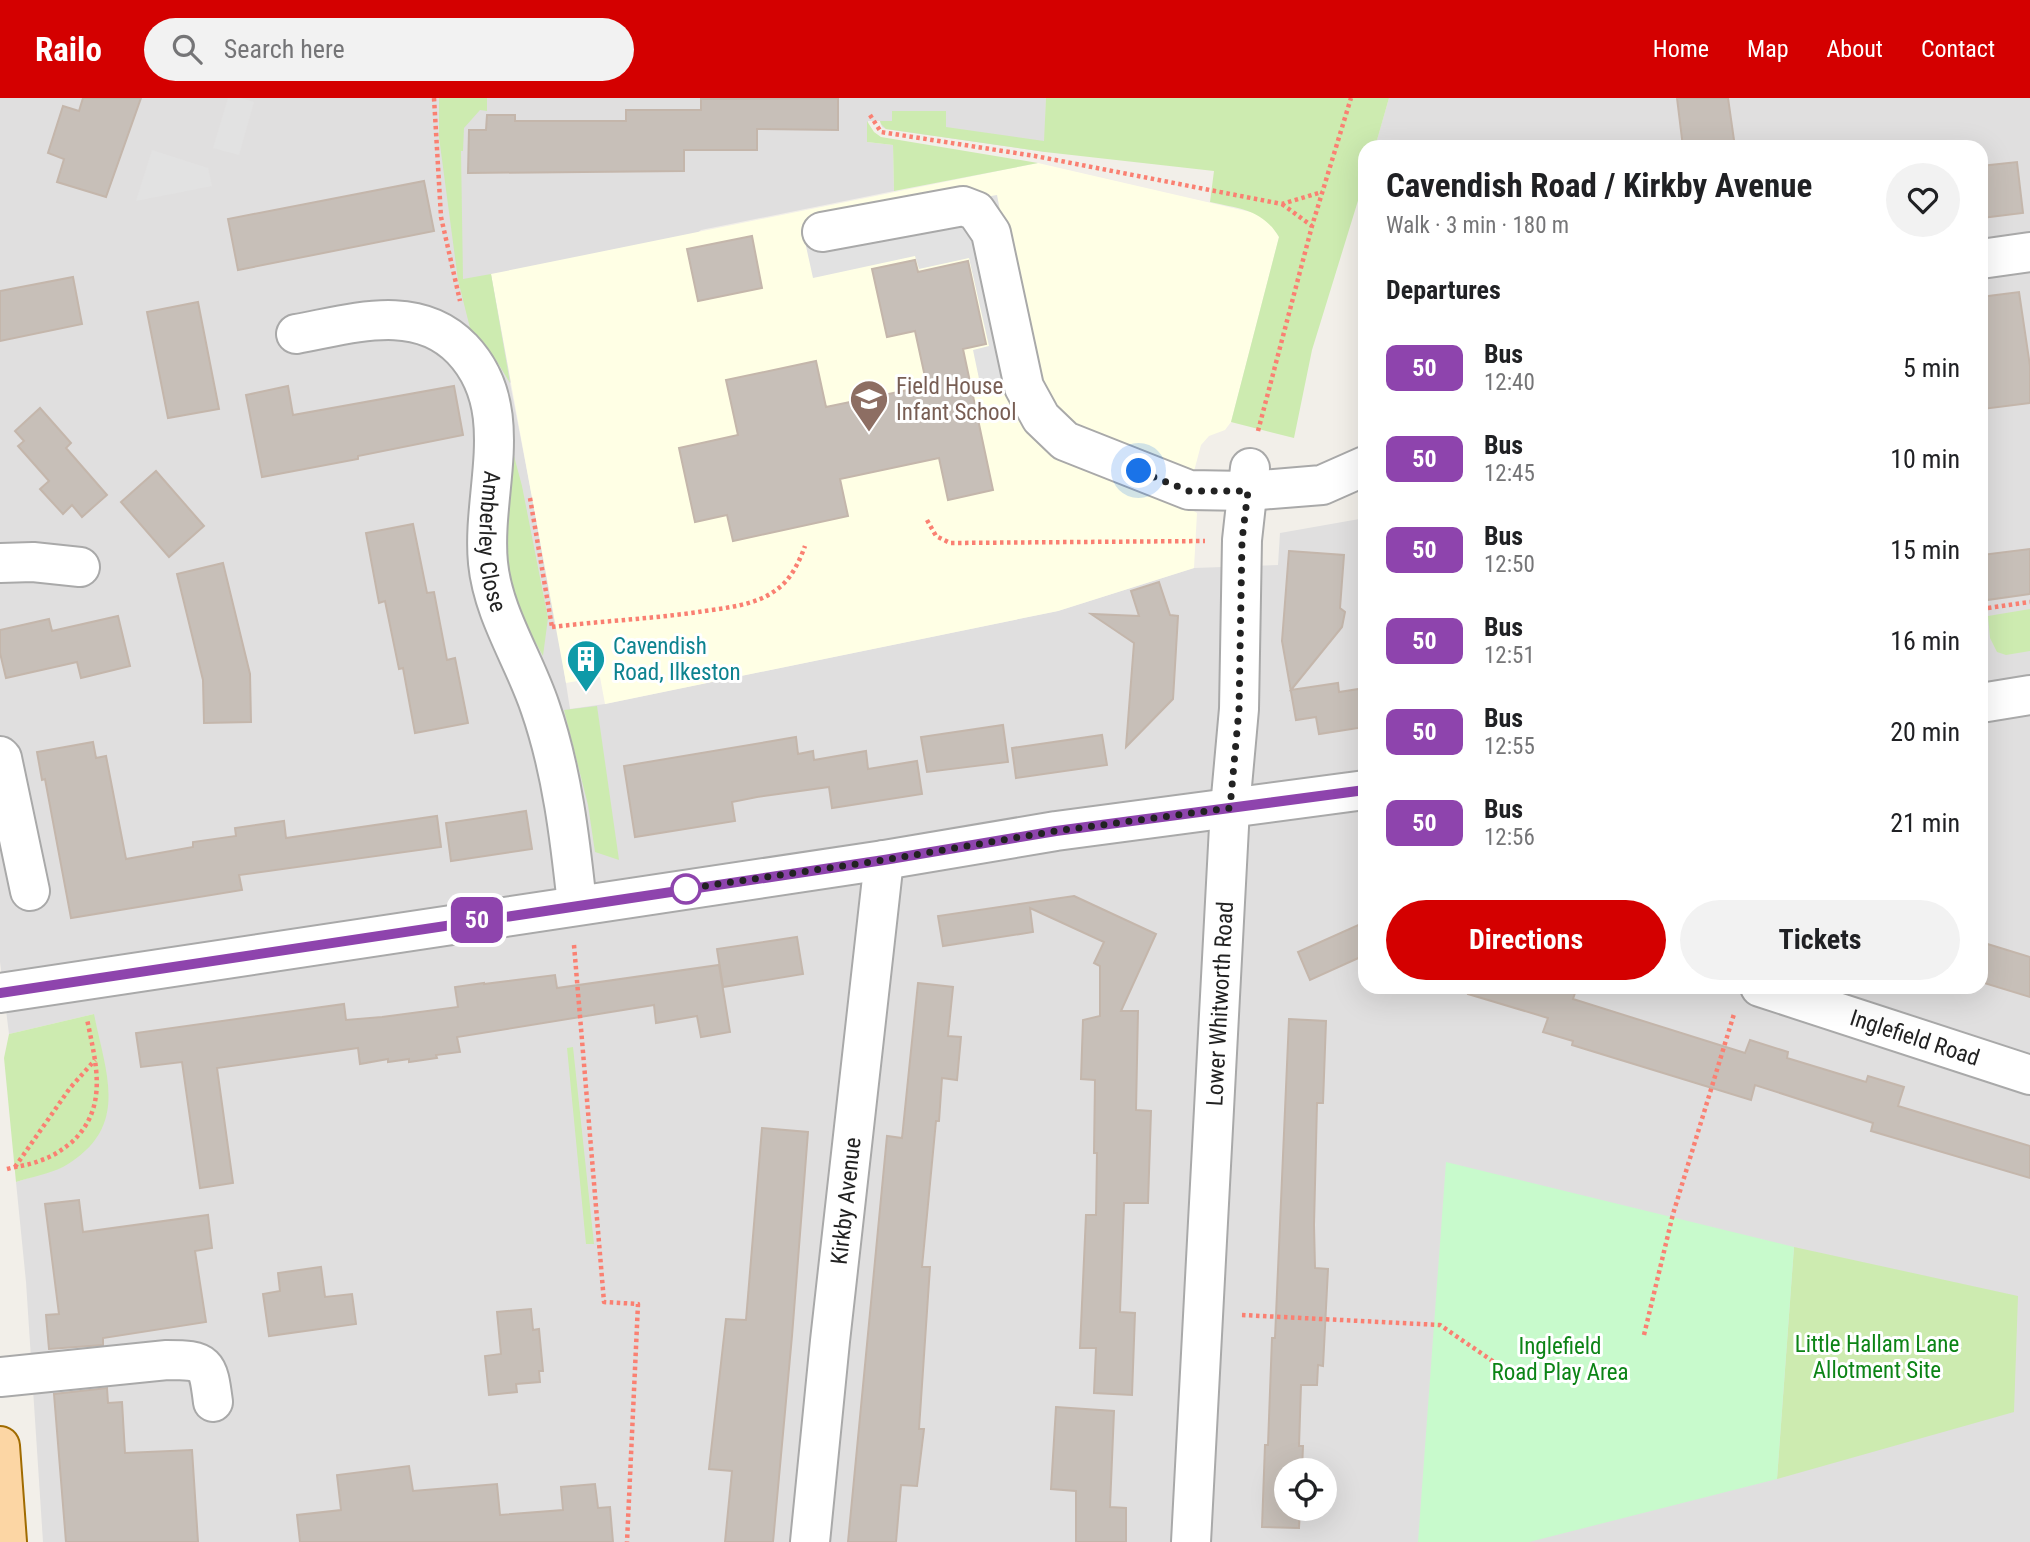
<!DOCTYPE html>
<meta charset="utf-8">
<style>
:root{--surface:#fff;--page:#f2f2f2;--text:#202124;--muted:#757577;--accent:#d40000}
body{margin:0;font-family:"Roboto Condensed",sans-serif;background:var(--page);color:var(--text);height:100vh;display:flex;flex-direction:column;font-size:26px;white-space:nowrap}
*{box-sizing:border-box;margin:0}
p{font-size:23px;color:var(--muted)}
.icon{flex:none;width:38px;height:38px;fill:none;stroke:currentColor;stroke-width:2;stroke-linecap:round;stroke-linejoin:round}
.map{position:relative;flex:1;overflow:hidden}
.sheet{position:absolute;left:1358px;top:42px;width:630px;height:854px;display:flex;flex-direction:column;background:var(--surface);border-radius:21px;box-shadow:0 7px 28px #0002}
.sheet>*{flex:none}
.badge{padding:0 14px;border-radius:10px;font-size:24px;line-height:46px}
.tools{position:absolute;left:1274px;top:1360px;display:grid;gap:14px}
.tools a{display:grid;place-items:center;width:63px;height:63px;border-radius:50%;background:var(--surface);box-shadow:0 7px 28px #0002;font-size:35px}
.you{position:absolute;width:35px;height:35px;margin:-18px;border:5px solid #fff;border-radius:50%;background:#1a73e8;box-shadow:0 0 0 10px #1a73e833}
.map>.badge{position:absolute;translate:-50% -50%;box-shadow:0 0 0 4px #fff}
h2{padding:0 28px;font-size:26px;line-height:63px}
.round{display:grid;place-items:center;flex:none;width:74px;height:74px;border-radius:37px;background:var(--page)}
.head{display:flex;align-items:center;justify-content:space-between;height:119px;padding:0 28px}
h1{font-size:33px;font-weight:700;line-height:52px}
.action{display:flex;gap:14px;margin-top:auto;padding:14px 28px}
.action a{flex:1;height:80px;border-radius:42px;background:var(--accent);color:#fff;font-size:28px;font-weight:700;line-height:80px;text-align:center}
.action a+a{background:var(--page);color:var(--text)}
ul{padding:0;list-style:none}
li{display:flex;align-items:center;gap:21px;height:91px;padding:0 28px}
li div{flex:1}
li b{display:block;font-size:26px}
li em{font-style:normal}
li .badge{min-width:77px;font-weight:700;text-align:center}
header{display:flex;align-items:center;gap:42px;box-sizing:border-box;height:98px;padding:0 35px;background:var(--accent);color:#fff}
header strong{font-size:33px}
nav{display:flex;gap:38px;margin-inline-start:auto;font-size:24px}
.search{width:490px;height:63px;background:var(--page);display:flex;align-items:center;gap:18px;box-sizing:border-box;padding:0 24px;border-radius:38px;color:var(--muted);font-size:26px}
.map>svg:first-child{display:block}
</style>
<header>
<strong>Railo</strong>
<div class="search"><svg class="icon" aria-label="search" viewBox="0 0 24 24"><circle cx="10" cy="10" r="6"/><path d="M15 15l6 6"/></svg>Search here</div>
<nav><a>Home</a><a>Map</a><a>About</a><a>Contact</a></nav>
</header>
<div class="map">
<svg width="2030" height="1444" viewBox="0 0 2030 1444">
<rect width="100%" height="100%" fill="#f2efe9"/>
<path fill="#e0dfdf" fill-rule="evenodd" d="M0 0H1046L1045 54 886 31 882 29 880 23H868L867 44 893 47 894 93 701 132 510 285 557 528 570 611 605 606 1058 513 1194 470 1278 467 1280 435 1365 420V889H1981V49H1541L1376 45 1389 0H2030V1444H43L26 1184 16 1084 62 1069 94 916 9 936 0 864ZM1286 1372H1325V1410H1286Z"/>
<path fill="#ffffe5" d="M1038 65 1259 116 1271 127 1279 139 1231 324 1225 332 1209 338 1201 347 1189 392V410L1197 415 1194 470 1058 513 605 606 600 579 566 585 491 176Z"/>
<g fill="#cdebb0">
<path d="M439 0H487V13L480 12 464 30 463 53H461L463 181 491 176 510 285 496 262 472 238 458 182 439 39Z"/>
<path d="M1046 0H1389L1375 49H1365V80L1312 252 1294 340 1231 324 1279 139C1262 111 1240 111 1210 104L1214 73 1045 54 886 31 881 26 880 23H892V13H946V29L1044 43Z"/>
<path d="M867 23 874 34 881 39 1038 65 894 93 893 47 867 44Z"/>
<path d="M514 358 522 388 548 520 543 558 530 534 504 474 508 371Z"/>
<path d="M2030 511V553L2006 557 1997 554 1990 540 1988 518Z"/>
<path d="M597 608 619 762 595 754 588 707 564 612Z"/>
<path d="M94 916C106 977 131 1030 63 1069 49 1076 31 1079 16 1084L4 960 9 936Z"/>
<path d="M573 949 594 1146H586L567 950Z"/>
<path d="M1794 1149 2018 1198 2014 1314 1777 1381Z"/>
</g>
<path fill="#c8facc" d="M1446 1064 1794 1149 1777 1381 1529 1444H1418Z"/>
<g fill="#e2e2e2">
<path d="M228 0H241L254 4 239 57 213 50Z"/>
<path d="M152 52 208 70 212 88 136 103Z"/>
<path d="M997 97 1034 285 982 295 973 252 989 248 969 160 919 171 915 158 813 180 802 130Z"/>
</g>
<g fill="#c7bfb8" stroke="#c4b6ab" stroke-width="2">
<path d="M83 0H141L106 99 57 84 64 61 48 55 63 8 79 13Z"/>
<path d="M838 0V32L757 31V52H684V73L468 75 469 32H486L487 17H515V23H626V12H701V1Z"/>
<path d="M1677 0H1728L1735 49H1683Z"/>
<path d="M2017 64 2023 115 1981 120V68Z"/>
<path d="M424 83 434 133 238 172 228 121Z"/>
<path d="M752 138 762 190 698 203 687 151Z"/>
<path d="M915 162 918 174 968 163 986 246 963 251 993 392 948 402 939 360 840 381 848 418 733 443 727 417 695 424 679 350 738 337 726 282 816 263 826 309 927 288 915 233 887 239 872 171Z"/>
<path d="M73 179 82 226 0 243V193Z"/>
<path d="M2019 194 2030 268V305L1983 311 1981 293V199Z"/>
<path d="M198 204 219 311 168 320 147 214Z"/>
<path d="M288 288 293 317 454 288 463 337 358 358V361L262 379 246 297Z"/>
<path d="M40 310 71 345 66 350 107 397 82 419 72 407 63 416 40 391 49 383 18 348 24 343 15 333Z"/>
<path d="M156 373 204 428 169 459 121 404Z"/>
<path d="M413 426 427 495 434 494 447 562 455 560 468 625 415 635 403 570 399 571 385 503 379 505 366 435Z"/>
<path d="M2030 451V496L1987 502 1981 457Z"/>
<path d="M1289 453 1344 457 1340 510 1345 514 1342 529 1291 592 1338 585 1339 594 1365 590V629L1319 636 1316 619 1296 622 1282 543Z"/>
<path d="M223 465 250 576 251 624 204 625 203 582 177 476Z"/>
<path d="M1159 484 1170 517 1178 518 1173 601 1126 649 1134 545 1091 516 1139 518 1131 493Z"/>
<path d="M118 518 130 568 81 580 77 564 6 580 0 555V532L49 521 52 533Z"/>
<path d="M1003 627 1008 664 927 674 921 639Z"/>
<path d="M1102 637 1107 667 1016 680 1012 650Z"/>
<path d="M796 639 798 656 813 653 814 662 866 653 868 671 917 663 922 696 832 710 829 689 757 699 732 704 735 723 635 739 624 668Z"/>
<path d="M93 644 96 660 106 658 126 761 193 749V744L236 738 235 730 284 723 286 740 437 718 441 749 239 777 242 792 71 820 45 681 42 682 37 654Z"/>
<path d="M526 713 532 751 451 763 446 725Z"/>
<path d="M1074 798 1156 836 1121 913H1138L1136 1012 1151 1013 1148 1105H1124L1120 1214 1135 1215 1132 1297 1094 1295 1096 1250H1080L1086 1117H1096L1097 1055H1094L1095 982 1081 981 1083 922 1100 918V868L1094 865 1104 844 1030 810 1033 834 943 848 938 818Z"/>
<path d="M1365 824V857L1310 882 1298 854Z"/>
<path d="M797 839 803 876 723 889 717 851Z"/>
<path d="M1981 844 2030 859V899L1981 884Z"/>
<path d="M719 867 730 934 701 939 697 918 656 925 654 907 457 939 460 954 436 957 437 960 409 964V961L388 964V961L360 966 358 950 217 970 233 1085 200 1090 182 964 141 969 136 935 344 906 346 922 382 919 458 909 455 889 484 885V886L555 877 557 890Z"/>
<path d="M918 885 953 889 948 938 961 939 957 982 942 980 939 1023H936L922 1169H930L919 1331H924L917 1388 901 1387 896 1444H848L887 1038 902 1040Z"/>
<path d="M1470 889H1577L1573 901 1745 955 1750 942 1788 954 1787 960 1866 984 1868 978 1904 989 1898 1008 2030 1048V1080L1871 1033 1873 1025 1755 987 1751 1002 1572 947 1573 943 1543 934 1548 920 1468 896Z"/>
<path d="M1289 921 1326 923 1323 1005H1317L1314 1127 1315 1170 1328 1171 1323 1268 1318 1267 1317 1287H1301L1299 1348H1303L1302 1372H1286V1410H1300L1299 1430 1262 1429 1265 1347H1268L1272 1240H1275Z"/>
<path d="M762 1030 808 1034 792 1238 773 1444H725L732 1373 709 1371 726 1221 746 1222Z"/>
<path d="M79 1102 83 1134 208 1117 212 1150 195 1153 206 1224 103 1240V1247L49 1251 46 1217 59 1216 45 1106Z"/>
<path d="M321 1169 325 1199 352 1196 356 1226 269 1238 263 1196 280 1193 278 1175Z"/>
<path d="M531 1211 533 1232 539 1231 543 1273H539L540 1284 516 1286 517 1294 489 1297 485 1258 501 1256 497 1214Z"/>
<path d="M107 1290 108 1305 122 1304 125 1355 192 1352 198 1444H66L54 1296Z"/>
<path d="M1056 1309 1114 1313 1110 1409 1126 1410V1444H1076V1393L1051 1391Z"/>
<path d="M409 1368 413 1393 497 1386 500 1417 563 1412 561 1389 595 1386 598 1410 610 1409 613 1444H300L297 1417 341 1412 337 1377Z"/>
</g>
<g fill="none" stroke-linecap="round" stroke-linejoin="round">
<g stroke="#a9a9a9" stroke-width="42">
<g id="minor">
<path d="M822 134 963 108 976 113 991 135 1024 289 1041 320 1065 343 1189 392 1248 393 1322 387 1365 368"/>
<path d="M1981 161 2030 154"/>
<path id="s1" d="M296 236C352 226 417 204 462 251 519 311 481 393 488 465 493 516 524 561 540 609 562 672 570 741 577 806"/>
<path d="M0 465 33 464 80 469"/>
<path d="M1981 605 2030 597"/>
<path d="M0 658 2 660 30 793"/>
<path id="s2" d="M1760 889 2030 977"/>
<path d="M0 895 884 762 1056 733 1365 692"/>
<path d="M0 1279 167 1262C207 1262 208 1265 213 1304"/>
<path id="s3" d="M810 1444 830 1243 884 762"/>
<path id="s4" d="M1191 1444 1230 710 1239 611 1242 442 1250 370"/>
</g>
</g>
<g stroke="#a06b00" stroke-width="42">
<path id="major" d="M0 1348 7 1444"/>
</g>
<g stroke="#fa8072" stroke-width="4.5" stroke-dasharray="3.5 3.5" stroke-linecap="butt">
<path d="M434 0 441 119 460 203"/>
<path d="M870 17 881 34 1035 58 1282 106 1322 94"/>
<path d="M1282 106 1312 128"/>
<path d="M1258 333 1312 128 1351 0"/>
<path d="M530 400 552 529"/>
<path d="M927 422 936 438 950 445 1205 443"/>
<path d="M1981 511 2030 504"/>
<path d="M552 529C601 523 650 521 698 514 723 510 755 508 776 492 791 482 799 464 805 448"/>
<path d="M574 847 604 1204 638 1206 627 1444"/>
<path d="M15 1069 70 990 95 962"/>
<path d="M7 1071C18 1068 29 1067 39 1063 52 1059 62 1052 72 1044 109 1009 96 966 87 921"/>
<path d="M1242 1217 1440 1227 1510 1275 1516 1269"/>
<path d="M1644 1237 1673 1116 1734 916"/>
</g>
<use href="#minor" stroke="#fff" stroke-width="38"/>
<use href="#major" stroke="#fcd6a4" stroke-width="38"/>
</g>
<g fill="none" stroke-linecap="round" stroke-linejoin="round">
<g stroke="#fff" stroke-width="16">
<path id="line" d="M0 895 884 762 1056 733 1365 692"/>
</g>
<use href="#line" stroke="#8e44ad" stroke-width="10"/>
<path stroke="#222" stroke-width="7" stroke-dasharray="0 12.6" d="M686 791 677 792 884 762 1056 733 1230 710 1239 611 1242 442 1248 393H1189L1139 373"/>
</g>
<defs>
<g id="school-pin" transform="scale(2.0125)"><path d="M0 17L-7.5 6A9.5 9.5 0 1 1 7.5 6Z" fill="#8d6e63" stroke="#fff"/><path d="M0-5L7-2L0 1L-7-2ZM-4 1L0 2.5L4 1V4Q0 6-4 4Z" fill="#fff"/></g>
<g id="building-pin" transform="scale(2.0125)"><path d="M0 17L-7.5 6A9.5 9.5 0 1 1 7.5 6Z" fill="#0f9aa8" stroke="#fff"/><path d="M-4-6H4V6H1V3H-1V6H-4ZM-2.5-4.3h1.7v1.8h-1.7ZM.8-4.3h1.7v1.8H.8ZM-2.5-1h1.7V.8h-1.7ZM.8-1h1.7V.8H.8Z" fill="#fff"/></g>
</defs>
<g fill-rule="evenodd">
<use href="#school-pin" x="869" y="301"/>
<use href="#building-pin" x="586" y="561"/>
</g>
<circle fill="#fff" stroke="#8e44ad" stroke-width="3.5" cx="686" cy="791" r="14"/>
<g text-anchor="middle" stroke-width="6" stroke-linejoin="round" paint-order="stroke">
<g font-size="23" fill="#785e54" stroke="#fff" text-anchor="start">
<text x="896" y="296">Field House<tspan x="896" dy="26">Infant School</tspan></text>
</g>
<g font-size="23" fill="#222" stroke="#fff">
<text dy="8" stroke="none"><textPath href="#s1" startOffset="376">Amberley Close</textPath></text>
<text dy="8" stroke="none"><textPath href="#s4" startOffset="539">Lower Whitworth Road</textPath></text>
<text dy="8" stroke="none"><textPath href="#s2" startOffset="163">Inglefield Road</textPath></text>
<text dy="8" stroke="none"><textPath href="#s3" startOffset="343">Kirkby Avenue</textPath></text>
</g>
<g font-size="23" fill="#0d838f" stroke="#fff" text-anchor="start">
<text x="613" y="556">Cavendish<tspan x="613" dy="26">Road, Ilkeston</tspan></text>
</g>
<g font-size="23" fill="#0c8416" stroke="#fff">
<text x="1877" y="1254">Little Hallam Lane<tspan x="1877" dy="26">Allotment Site</tspan></text>
<text x="1560" y="1256">Inglefield<tspan x="1560" dy="26">Road Play Area</tspan></text>
</g>
</g>
</svg>
<div class="tools">
<a><svg class="icon" aria-label="locate" viewBox="0 0 24 24"><circle cx="12" cy="12" r="6"/><path d="M12 2v4M12 18v4M2 12h4M18 12h4"/></svg></a>
</div>
<div class="you" style="left:1139px;top:373px"></div>
<b class="badge" style="left:477px;top:822px;background:#8e44ad;color:#fff">50</b>
<section class="sheet">
<div class="head"><div><h1>Cavendish Road / Kirkby Avenue</h1><p>Walk · 3 min · 180 m</p></div><a class="round"><svg class="icon" aria-label="heart" viewBox="0 0 24 24"><path d="M12 20l-8-8c-3-5 5-10 8-4 3-6 11-1 8 4z"/></svg></a></div>
<h2>Departures</h2>
<ul>
<li><span class="badge" style="background:#8e44ad;color:#fff">50</span><div><b>Bus</b><p>12:40</p></div><em>5 min</em></li>
<li><span class="badge" style="background:#8e44ad;color:#fff">50</span><div><b>Bus</b><p>12:45</p></div><em>10 min</em></li>
<li><span class="badge" style="background:#8e44ad;color:#fff">50</span><div><b>Bus</b><p>12:50</p></div><em>15 min</em></li>
<li><span class="badge" style="background:#8e44ad;color:#fff">50</span><div><b>Bus</b><p>12:51</p></div><em>16 min</em></li>
<li><span class="badge" style="background:#8e44ad;color:#fff">50</span><div><b>Bus</b><p>12:55</p></div><em>20 min</em></li>
<li><span class="badge" style="background:#8e44ad;color:#fff">50</span><div><b>Bus</b><p>12:56</p></div><em>21 min</em></li>
</ul>
<div class="action"><a>Directions</a><a>Tickets</a></div>
</section>
</div>
